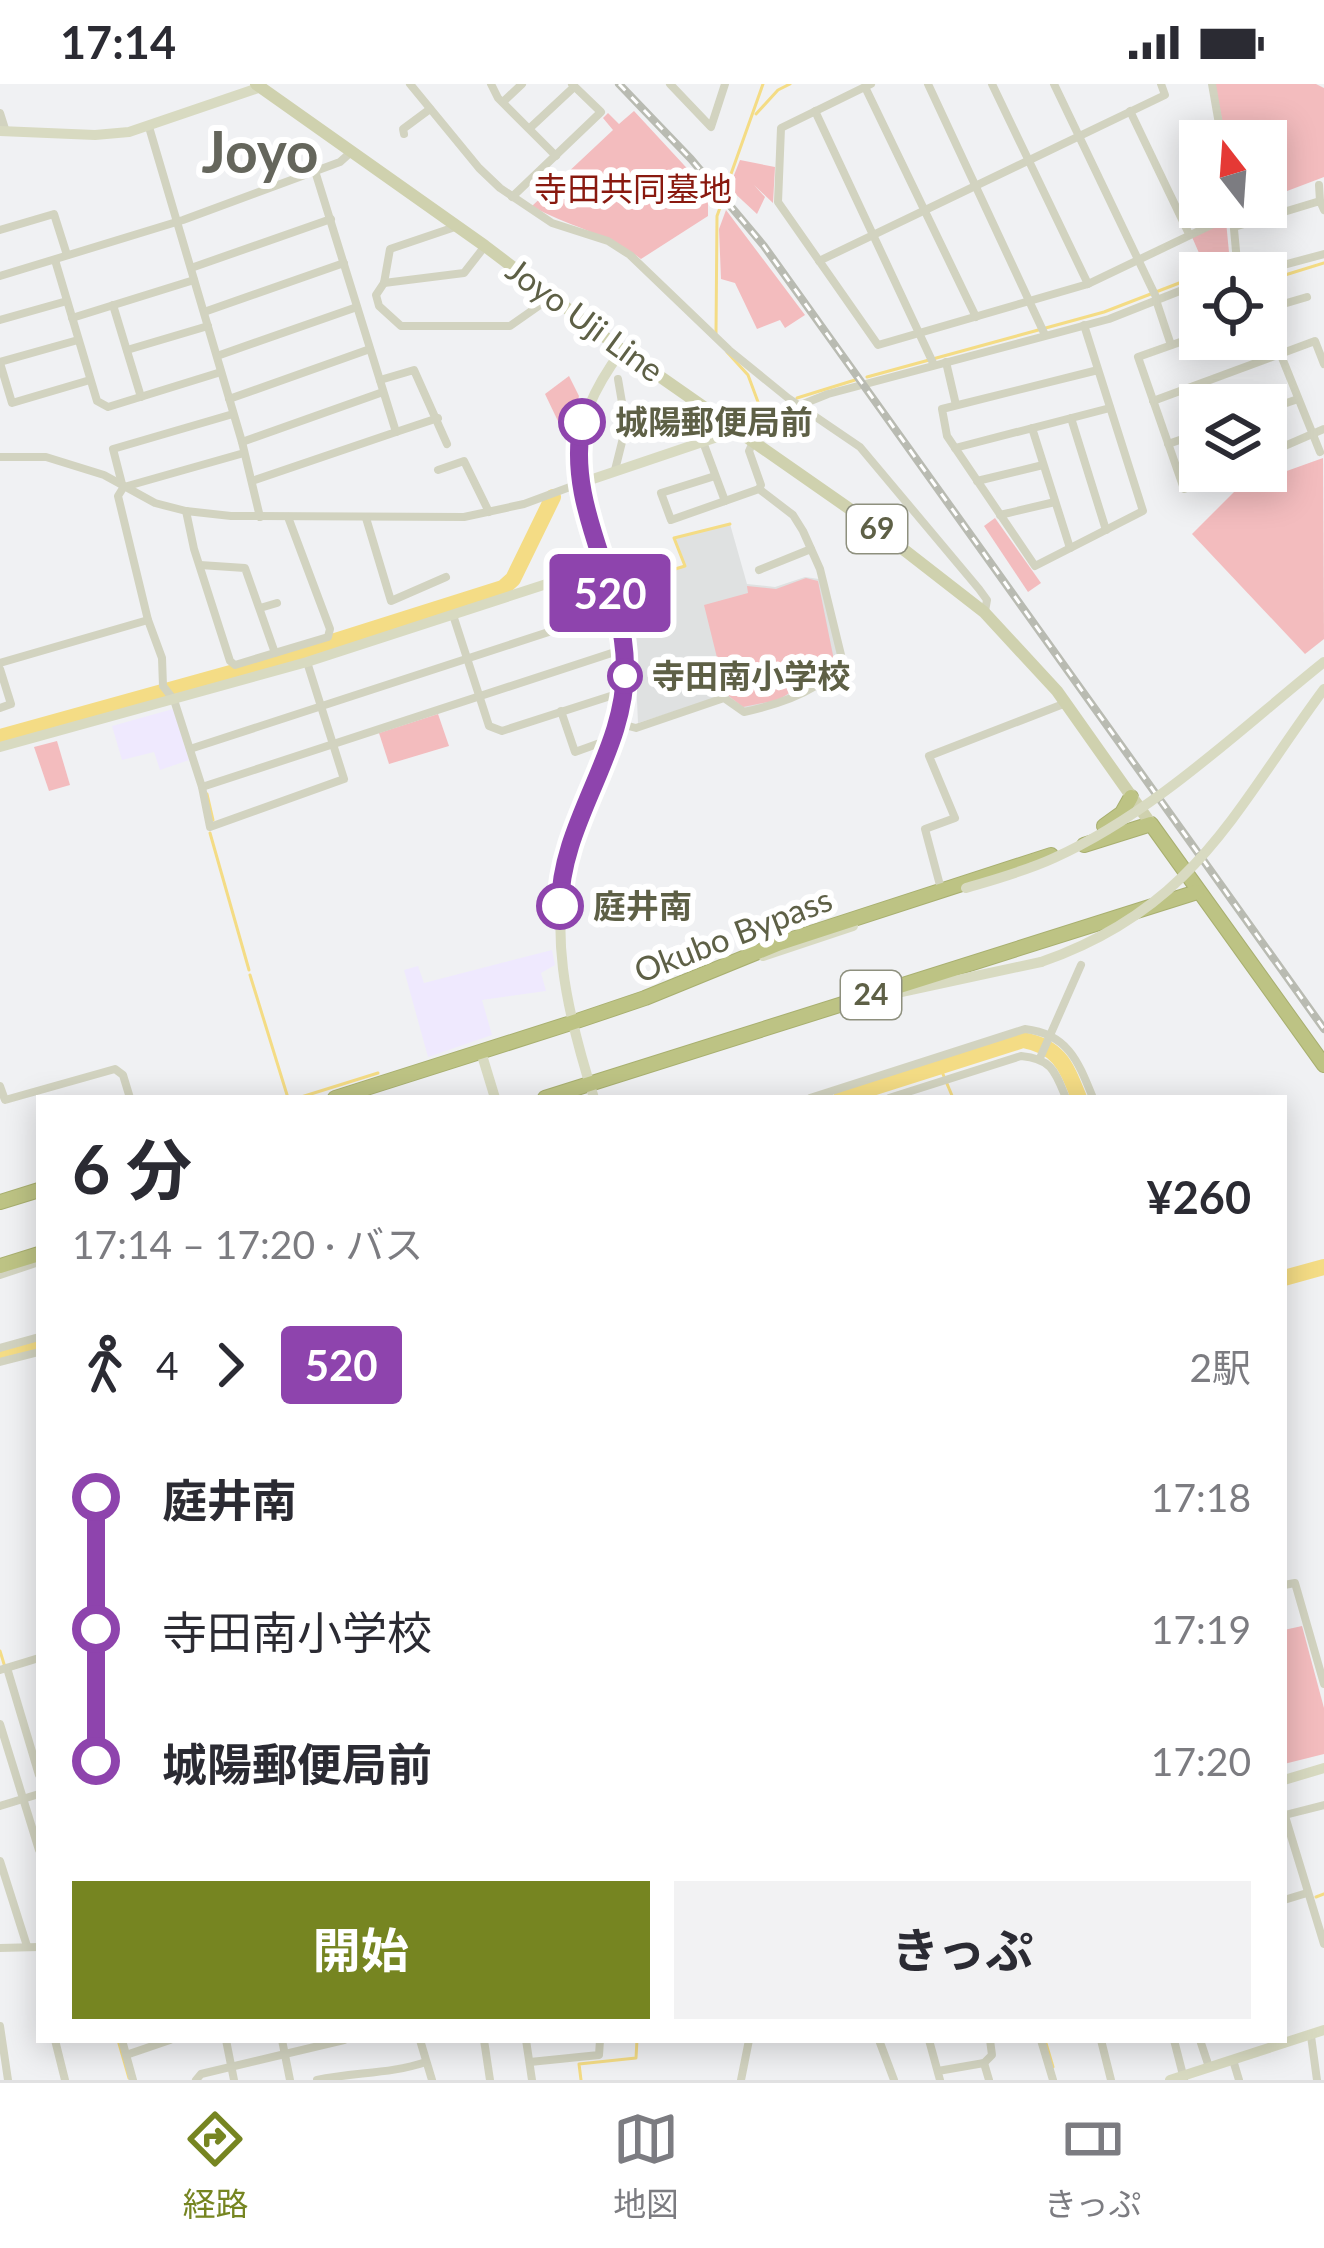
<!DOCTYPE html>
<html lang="ja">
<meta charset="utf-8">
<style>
:root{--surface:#fff;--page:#f2f2f3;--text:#2b2b33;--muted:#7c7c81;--line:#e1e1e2;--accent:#768521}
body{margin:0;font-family:Lato,"Noto Sans JP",sans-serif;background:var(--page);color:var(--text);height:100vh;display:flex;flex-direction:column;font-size:45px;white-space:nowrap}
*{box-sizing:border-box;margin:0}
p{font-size:39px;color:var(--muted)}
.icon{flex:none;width:66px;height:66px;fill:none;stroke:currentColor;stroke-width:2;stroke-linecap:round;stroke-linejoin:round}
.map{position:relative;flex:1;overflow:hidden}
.drawer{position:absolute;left:36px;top:1011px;width:1251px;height:948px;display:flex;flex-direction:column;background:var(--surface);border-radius:0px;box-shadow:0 6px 30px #0003}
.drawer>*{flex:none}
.badge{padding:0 24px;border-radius:9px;font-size:42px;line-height:78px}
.needle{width:78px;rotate:343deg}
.tools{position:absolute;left:1179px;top:36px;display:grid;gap:24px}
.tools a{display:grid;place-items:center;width:108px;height:108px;border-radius:0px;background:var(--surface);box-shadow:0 6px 30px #0003;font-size:60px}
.map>.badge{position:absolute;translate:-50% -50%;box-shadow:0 0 0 6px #fff}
.legs{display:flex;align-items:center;gap:18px;height:132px;padding:0 36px;font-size:39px}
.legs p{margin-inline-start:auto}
.overview{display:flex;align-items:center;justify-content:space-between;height:204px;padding:0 36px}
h1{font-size:66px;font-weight:700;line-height:90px}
.button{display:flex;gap:24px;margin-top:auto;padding:24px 36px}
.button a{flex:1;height:138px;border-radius:0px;background:var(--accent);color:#fff;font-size:48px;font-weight:700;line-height:138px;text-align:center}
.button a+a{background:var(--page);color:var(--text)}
ul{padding:0 36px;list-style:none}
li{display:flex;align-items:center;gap:42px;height:132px;font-size:45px}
li i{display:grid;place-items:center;width:18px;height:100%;margin:0 15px;background:currentColor}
li i::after{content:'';width:30px;height:30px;margin:-15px;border:9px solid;border-radius:50%;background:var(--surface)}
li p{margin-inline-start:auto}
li:first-child i{background:linear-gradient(#0000 50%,currentColor 0)}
li:last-child i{background:linear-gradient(currentColor 50%,#0000 0)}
.status{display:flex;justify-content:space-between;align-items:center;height:84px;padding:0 60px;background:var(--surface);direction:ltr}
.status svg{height:33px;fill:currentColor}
.tab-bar{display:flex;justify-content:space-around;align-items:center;height:168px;border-top:3px solid var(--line);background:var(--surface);font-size:33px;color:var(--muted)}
.tab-bar a{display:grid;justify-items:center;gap:6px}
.tab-bar .current{color:var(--accent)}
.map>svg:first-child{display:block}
</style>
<div class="status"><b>17:14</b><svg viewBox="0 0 49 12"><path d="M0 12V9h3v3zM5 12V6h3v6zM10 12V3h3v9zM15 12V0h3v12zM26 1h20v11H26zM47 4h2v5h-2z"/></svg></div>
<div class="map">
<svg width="1324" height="1996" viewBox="0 0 1324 1996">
<rect width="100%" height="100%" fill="#f0f1f3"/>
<g fill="#efe9fe">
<path d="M173 625 189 676 160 686 154 668 122 676 112 642Z"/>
<path d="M552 866 555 881 541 889 546 907 482 916 492 951 428 973 404 886 418 882 424 899Z"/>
</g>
<path fill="#dfe1e1" d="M730 440 747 500 775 503 805 493 819 495 839 575 834 585 779 617 744 626 725 611 638 639 635 571 616 503 684 482 674 454Z"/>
<g fill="#f3bcbe">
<path d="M1215 0H1316L1324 4V93L1266 115V57H1226Z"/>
<path d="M634 27 708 107V132L641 175C608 149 568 143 532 122L613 46 603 34 608 29 619 40Z"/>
<path d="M740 76 775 83 773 119 754 101 765 113 757 130 729 104Z"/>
<path d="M726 126 805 231 785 244 780 236 757 245 735 199 721 195 719 145Z"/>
<path d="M1226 137 1230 179 1206 185 1192 153Z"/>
<path d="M569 292 579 312 568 358 545 310Z"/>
<path d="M1323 374 1324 555 1305 570 1192 450 1237 405Z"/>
<path d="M995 434 1041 499 1028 508 984 442Z"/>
<path d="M806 494 818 497 835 581 778 616 743 623 726 610 704 521 748 509 747 502 776 505Z"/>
<path d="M438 630 449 662 389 680 379 649Z"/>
<path d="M57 657 70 701 49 707 34 663Z"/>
<path d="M1302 1542 1324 1624V1670L1284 1680V1546Z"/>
</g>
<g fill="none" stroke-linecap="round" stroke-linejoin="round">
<g stroke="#f4dc85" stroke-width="3">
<path d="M756 30 778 6 790 0"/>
<path d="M726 104 763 0"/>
<path d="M1207 189 1252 183"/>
<path d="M1266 192 1285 191 1324 179"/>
<path d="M716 249 717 132 721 121"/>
<path d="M727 268 748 291 761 326"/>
<path d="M867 293 1104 228 1200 191"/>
<path d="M797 314 855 296"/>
<path d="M616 503 685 482 674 454 730 440"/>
<path d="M207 710 213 736"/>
<path d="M210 749 249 886"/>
<path d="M250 891 288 1014"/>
<path d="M940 983 953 1014"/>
<path d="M298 1014 378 989"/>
<path d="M0 1567 4 1580"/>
<path d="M1316 1813 1324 1810"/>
<path d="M118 1956 129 1994"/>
<path d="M1045 1956 1053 1983"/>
<path d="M581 1996 579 1980 636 1974 637 1956"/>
</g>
<g stroke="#f4dc85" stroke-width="16">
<path d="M0 653 256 582 503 504 513 495 553 413"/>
<path d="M841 1014 1023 956C1060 963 1066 982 1079 1014"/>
<path d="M1284 1194 1324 1183"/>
<path d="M0 1272 39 1261"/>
</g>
<g stroke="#a8af6f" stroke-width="16">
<g id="highway">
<path d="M1104 742 1122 729 1131 713"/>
<path d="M1084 761 1151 740 1324 981"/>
<path d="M335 1014 571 939 645 914 780 859 1051 771"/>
<path d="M545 1014 1197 808"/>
<path d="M0 1118 39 1106"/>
<path d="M0 1182 39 1170"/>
</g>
</g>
<g stroke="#d2d3c0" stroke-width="8">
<path d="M410 0 479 84 500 104 552 139 608 157 630 171 729 266 788 314 860 363 979 505 987 516 985 527"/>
<path d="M491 0 498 14 556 72"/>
<path d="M670 0 711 43 725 0"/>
<path d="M871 0 781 44 778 118 878 261 1088 200 1228 133"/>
<path d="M928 0 1045 251"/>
<path d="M992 0 1088 200"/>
<path d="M1054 0 1157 215"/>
<path d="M1212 0 1222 57"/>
<path d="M865 3 976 233"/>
<path d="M503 18 522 0"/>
<path d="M815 27 934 281"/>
<path d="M1130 27 1189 150"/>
<path d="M0 29 6 48"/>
<path d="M149 43 242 358 260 433"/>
<path d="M530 44 574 3"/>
<path d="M404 50 403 45 430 25"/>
<path d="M1319 101 1320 117"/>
<path d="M512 113 601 28 572 0"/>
<path d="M1232 123 1238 189"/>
<path d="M455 143 390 165 384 199 376 211 379 222 401 242H510L550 214"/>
<path d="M1234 143 1320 117 1324 126"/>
<path d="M0 146 54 130 67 171"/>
<path d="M55 176 97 317 108 323 221 288"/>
<path d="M819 177 1165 11 1161 0"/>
<path d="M191 184 331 135"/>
<path d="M1254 189 1324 170"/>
<path d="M0 192 183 136 340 78 350 69"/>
<path d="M384 199 464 189 485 162"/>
<path d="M1156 216 1171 261"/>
<path d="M113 221 141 313"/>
<path d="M1266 225 1307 213"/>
<path d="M204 228 344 179"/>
<path d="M72 234 194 196"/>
<path d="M1266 234 1320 368"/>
<path d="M0 236 67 217"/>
<path d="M1084 241 1143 427 1035 482 947 352 942 325 1098 286"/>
<path d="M1200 251 1138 273 1184 405 1227 387"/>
<path d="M127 266 208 242"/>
<path d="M217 272 357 223"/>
<path d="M0 278 78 256"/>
<path d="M946 278 956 321"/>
<path d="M0 279 12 319 90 296"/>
<path d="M380 296 414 286 447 360"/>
<path d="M229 315 370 265"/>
<path d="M1153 317 1315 257 1324 280"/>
<path d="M1266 326 1298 315"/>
<path d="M233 330 113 365 123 404 118 412 148 536 162 574 163 602 174 616 202 703 624 565"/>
<path d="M1071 334 1106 446"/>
<path d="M1032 344 1070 464"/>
<path d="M738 346 828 310 1109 235 1200 199"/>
<path d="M396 348 438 334"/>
<path d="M242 358 383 308"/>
<path d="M703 358 725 417"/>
<path d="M753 358 749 367 761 401 759 405"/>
<path d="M1168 360 1200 349"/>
<path d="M955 364 1110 324"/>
<path d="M1266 370 1324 345"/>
<path d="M0 373H46L104 391 155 419 186 427 231 432 464 433 524 420 578 400"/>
<path d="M438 386 464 377 489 428"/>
<path d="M615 386 626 342 618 295"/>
<path d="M252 397 396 348 315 87"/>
<path d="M977 397 1043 381"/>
<path d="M124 403 244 369"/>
<path d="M186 427 194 465 230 577 235 581 328 553 330 545 288 433"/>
<path d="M1000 431 1055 418"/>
<path d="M366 434 391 517 446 493"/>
<path d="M200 481 245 484 275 569"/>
<path d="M759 486 811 465"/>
<path d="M260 524 277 519"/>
<path d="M453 531 489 642 502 647 623 608"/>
<path d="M0 579 148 536"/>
<path d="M0 585 11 620 0 624"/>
<path d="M561 627 575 668 611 655"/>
<path d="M617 639 636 644 724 614 744 628C776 621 826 607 842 575L820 485 803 447 793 431 759 405 671 436 661 409 715 392"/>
<path d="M190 665 616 526"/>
<path d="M202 703 210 743 344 695 307 578"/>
<path d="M941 805 925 745 955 734 929 672 1066 619"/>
<path d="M1040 974 1081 881"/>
<path d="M0 1002 5 1016 115 985 123 991 130 1014"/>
<path d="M810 1014 1025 945C1068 950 1078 977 1093 1014"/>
<path d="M889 1014 1021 972C1052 975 1055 987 1066 1014"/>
<path d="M0 1191 39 1178"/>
<path d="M0 1264 39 1253"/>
<path d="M0 1278 39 1268"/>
<path d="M1284 1501 1295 1499 1324 1600"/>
<path d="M7 1584 39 1691"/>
<path d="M0 1586 39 1574"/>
<path d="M0 1640 39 1766"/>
<path d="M0 1722 39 1710"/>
<path d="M1284 1729 1324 1860"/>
<path d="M1285 1731 1324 1721"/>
<path d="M0 1777 27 1862"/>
<path d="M1284 1816 1307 1809"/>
<path d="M0 1864 39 1863"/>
<path d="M0 1942 8 1996"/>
<path d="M1311 1952 1317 1996"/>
<path d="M55 1956 65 1996"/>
<path d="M122 1956 133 1996"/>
<path d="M226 1956 234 1996"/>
<path d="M282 1956 290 1996"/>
<path d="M420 1956 432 1996"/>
<path d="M484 1956 490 1996"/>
<path d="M526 1956 532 1996"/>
<path d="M879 1956 894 1996"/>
<path d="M929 1956 940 1996"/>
<path d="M1041 1956 1053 1996"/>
<path d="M1101 1956 1111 1996"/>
<path d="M1174 1956 1184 1995"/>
<path d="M1200 1956 1209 1983"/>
<path d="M126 1971 170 1956"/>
<path d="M1233 1976 1239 1996"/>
<path d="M530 1978 599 1971 600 1956"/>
<path d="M984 1979 989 1996"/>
<path d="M938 1987 984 1979 992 1971 990 1956"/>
<path d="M196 1996 201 1990 344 1956"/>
<path d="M317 1996C355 1988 390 1990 426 1978"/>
<path d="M741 1996 749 1956"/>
</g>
<g stroke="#d8dac1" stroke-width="10">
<path d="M0 47 95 51 129 48 261 3"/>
<path d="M578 400 738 346"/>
<path d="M0 663 307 578 602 482"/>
<path d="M763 872 853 842"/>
<path d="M892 910 1041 878"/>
<path d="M481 968 495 1014"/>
<path d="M594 1014C567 929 545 841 574 754 592 699 624 647 625 588 626 560 618 533 610 507 579 406 553 359 622 266"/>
<path d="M1284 1696 1324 1684"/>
<path d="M1170 1996 1324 1946"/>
</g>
<path stroke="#cfd1ae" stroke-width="12" d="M256 0 485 162 622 266 867 437 984 528 1057 607 1151 740"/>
<use href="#highway" stroke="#bdc384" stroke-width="14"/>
<g stroke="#b9bbb2" stroke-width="8">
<path id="rail" d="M619 0 691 75 764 162 1324 945"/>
</g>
<use href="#rail" stroke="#fff" stroke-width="3" stroke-dasharray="9" stroke-linecap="butt"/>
<g stroke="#d8dac1" stroke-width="10">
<path d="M966 804C996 795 1026 787 1054 774 1154 729 1239 646 1324 578"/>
<path d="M1041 878C1195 825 1235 725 1324 605"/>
</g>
</g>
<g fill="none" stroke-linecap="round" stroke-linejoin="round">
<g stroke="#fff" stroke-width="27">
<path id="line-1" d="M560 822C560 738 627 667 625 582 624 497 565 425 582 338"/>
</g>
<use href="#line-1" stroke="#8e44ad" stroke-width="18"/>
</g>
<g fill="#fff" stroke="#8e44ad" stroke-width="6">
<circle cx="582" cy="338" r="21"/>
<circle cx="625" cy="592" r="15"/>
<circle cx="560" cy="822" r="21"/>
</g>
<g text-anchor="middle" stroke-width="12" stroke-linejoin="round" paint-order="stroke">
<g fill="#fff" stroke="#8e907e" stroke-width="3">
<rect x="847" y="421" width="60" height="48" rx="9"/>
<rect x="841" y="887" width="60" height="48" rx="9"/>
</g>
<g font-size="30" font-weight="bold" fill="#5e6046">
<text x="877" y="455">69</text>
<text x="871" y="921">24</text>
</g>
<g font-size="33" fill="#89190f" stroke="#fff">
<text x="633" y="117">寺田共同墓地</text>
</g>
<g font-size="33" fill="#5e6046" stroke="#fff">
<text transform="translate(585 236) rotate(36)" y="12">Joyo Uji Line</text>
<text transform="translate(733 851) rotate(-21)" y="12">Okubo Bypass</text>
</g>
<g font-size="33" font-weight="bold" fill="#5e6046" stroke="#fff" text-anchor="start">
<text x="615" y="350">城陽郵便局前</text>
<text x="652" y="604">寺田南小学校</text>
<text x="593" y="834">庭井南</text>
</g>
<g font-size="57" font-weight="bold" fill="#65665c" stroke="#fff">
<text x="260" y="89">Joyo</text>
</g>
</g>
</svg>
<div class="tools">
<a><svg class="needle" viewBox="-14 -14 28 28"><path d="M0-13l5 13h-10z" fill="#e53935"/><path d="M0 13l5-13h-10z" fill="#7c7c81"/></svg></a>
<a><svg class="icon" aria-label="locate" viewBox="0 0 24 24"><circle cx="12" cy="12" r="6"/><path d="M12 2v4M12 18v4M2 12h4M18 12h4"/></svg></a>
<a><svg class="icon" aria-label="layers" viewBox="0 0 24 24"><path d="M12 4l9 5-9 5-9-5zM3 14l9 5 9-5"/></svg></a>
</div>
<b class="badge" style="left:610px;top:509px;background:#8e44ad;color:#fff">520</b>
<section class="drawer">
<div class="overview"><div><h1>6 分</h1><p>17:14 – 17:20 · バス</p></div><b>¥260</b></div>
<div class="legs"><svg class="icon" aria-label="walk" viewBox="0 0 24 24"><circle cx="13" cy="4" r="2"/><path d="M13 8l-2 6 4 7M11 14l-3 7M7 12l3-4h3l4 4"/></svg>4<svg class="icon" aria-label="forward" viewBox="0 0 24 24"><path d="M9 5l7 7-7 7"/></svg><b class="badge" style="background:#8e44ad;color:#fff">520</b><p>2駅</p></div>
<ul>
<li><i style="color:#8e44ad"></i><b>庭井南</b><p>17:18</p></li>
<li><i style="color:#8e44ad"></i><span>寺田南小学校</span><p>17:19</p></li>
<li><i style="color:#8e44ad"></i><b>城陽郵便局前</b><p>17:20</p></li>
</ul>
<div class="button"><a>開始</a><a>きっぷ</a></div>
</section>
</div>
<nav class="tab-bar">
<a class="current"><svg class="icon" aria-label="directions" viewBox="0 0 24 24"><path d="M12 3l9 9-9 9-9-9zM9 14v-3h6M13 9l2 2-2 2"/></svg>経路</a>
<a><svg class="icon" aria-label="map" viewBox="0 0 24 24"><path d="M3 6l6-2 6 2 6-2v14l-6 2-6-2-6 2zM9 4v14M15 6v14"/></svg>地図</a>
<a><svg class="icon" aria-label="tickets" viewBox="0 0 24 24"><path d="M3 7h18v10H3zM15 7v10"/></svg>きっぷ</a>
</nav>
